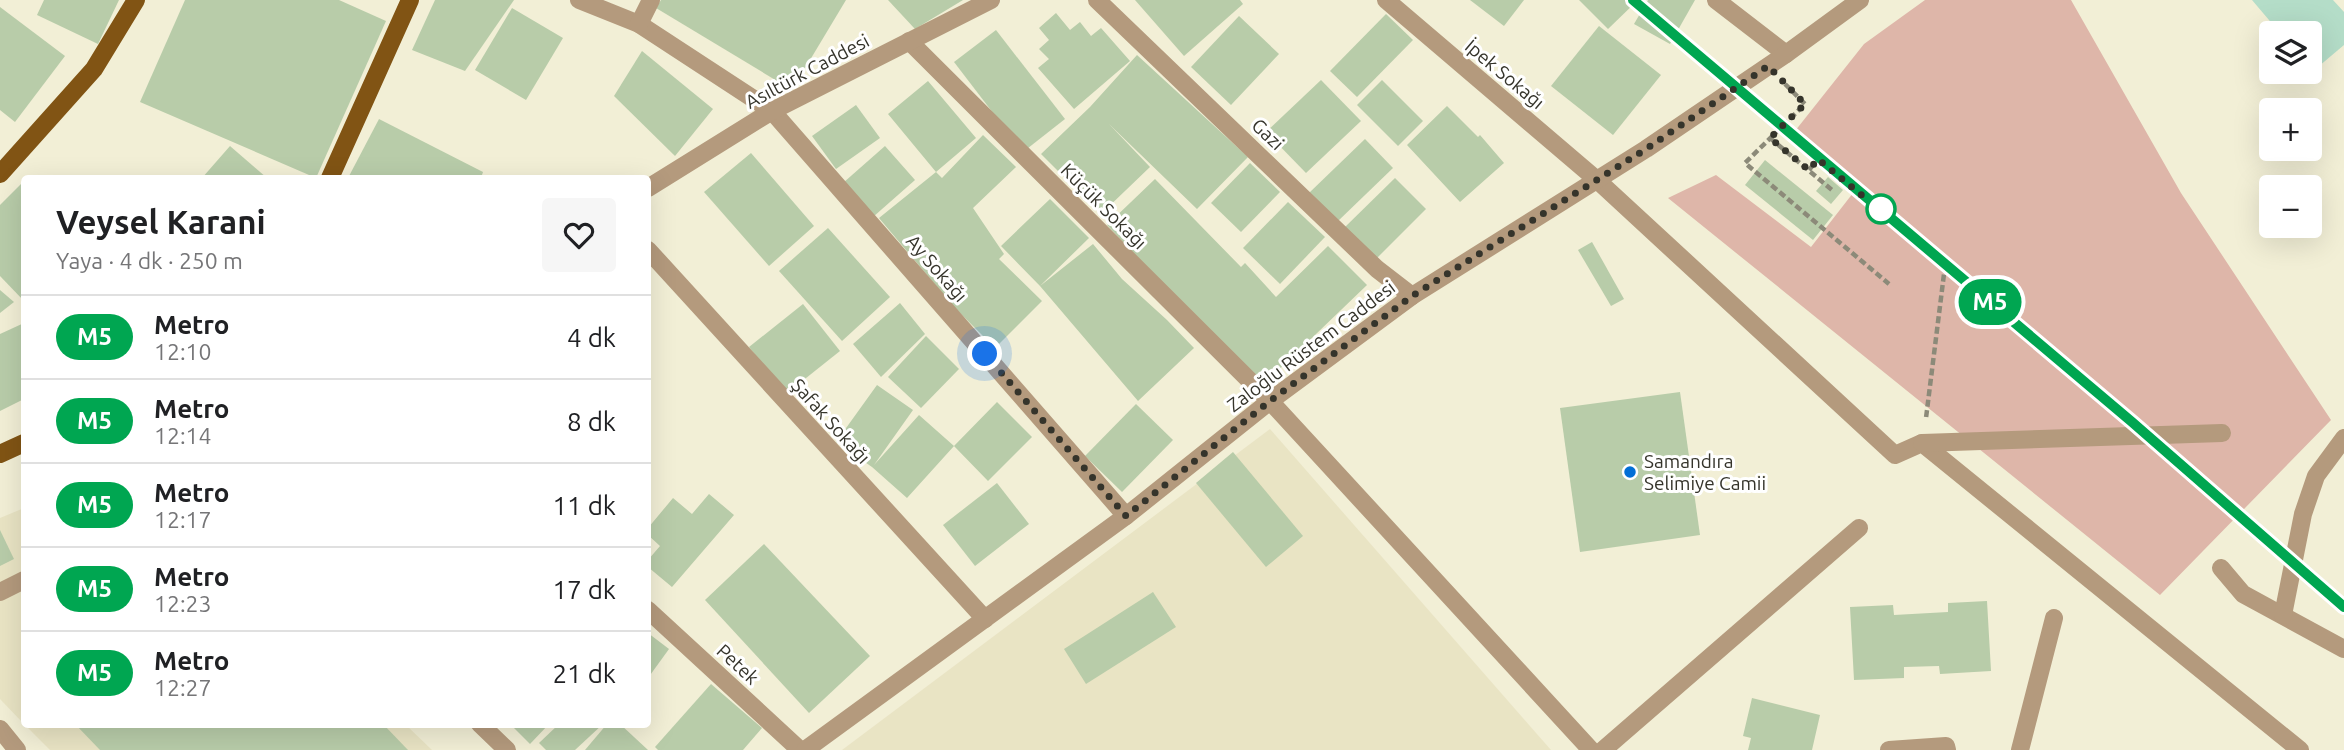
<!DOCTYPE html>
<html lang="tr">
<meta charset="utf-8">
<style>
:root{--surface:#fff;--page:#f6f6f6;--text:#202124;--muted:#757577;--line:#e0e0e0}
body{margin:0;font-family:Ubuntu,sans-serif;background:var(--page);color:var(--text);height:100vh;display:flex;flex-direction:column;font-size:26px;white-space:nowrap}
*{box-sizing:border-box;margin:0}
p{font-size:23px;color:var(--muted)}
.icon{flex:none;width:38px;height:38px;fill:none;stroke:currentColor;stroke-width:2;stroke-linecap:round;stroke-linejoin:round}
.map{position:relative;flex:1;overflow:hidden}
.side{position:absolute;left:21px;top:175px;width:630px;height:553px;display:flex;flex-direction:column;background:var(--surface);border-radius:7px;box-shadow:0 7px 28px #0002}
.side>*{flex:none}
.badge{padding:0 14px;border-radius:23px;font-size:24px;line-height:46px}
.buttons{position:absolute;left:2259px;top:21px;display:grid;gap:14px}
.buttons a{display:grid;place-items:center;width:63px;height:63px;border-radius:7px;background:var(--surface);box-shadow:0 7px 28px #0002;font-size:35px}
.you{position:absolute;width:35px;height:35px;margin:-18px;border:5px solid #fff;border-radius:50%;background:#1a73e8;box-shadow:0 0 0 10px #1a73e833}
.map>.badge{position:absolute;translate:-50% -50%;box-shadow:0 0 0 4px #fff}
.round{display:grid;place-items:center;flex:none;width:74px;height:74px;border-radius:7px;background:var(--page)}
.headline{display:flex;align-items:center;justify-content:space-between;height:119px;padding:0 35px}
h1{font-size:33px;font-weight:700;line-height:52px}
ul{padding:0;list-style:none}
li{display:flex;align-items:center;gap:21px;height:84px;padding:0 35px;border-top:2px solid var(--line)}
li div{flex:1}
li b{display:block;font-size:26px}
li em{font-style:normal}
li .badge{min-width:77px;font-weight:700;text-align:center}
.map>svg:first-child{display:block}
</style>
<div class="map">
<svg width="2344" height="750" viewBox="0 0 2344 750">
<rect width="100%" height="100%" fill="#f2efd6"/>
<g fill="#e9e4c4">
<path d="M1270 429 1551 750H842Z"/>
<path d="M24 508V724L0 699V518Z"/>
<path d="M25 725H406L432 750H50Z"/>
</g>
<path fill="#deb6a9" d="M1925 0H2071L2181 193 2331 420 2160 595 1668 198 1716 175 1811 247 1860 184 1795 131 1864 44Z"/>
<path fill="#b4ddc8" d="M2252 0H2333L2344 12V45L2312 72 2310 69V33H2280Z"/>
<g fill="#b8cca9">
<path d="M44 0H119L98 44 37 15Z"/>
<path d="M185 0H339L386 21 316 178 140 102Z"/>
<path d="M435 0H514L465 71 412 50Z"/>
<path d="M661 0H846L792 90 656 8Z"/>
<path d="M888 0H963L915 29Z"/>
<path d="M1135 0H1240L1243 4 1184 56Z"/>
<path d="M1470 0H1524L1504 26Z"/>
<path d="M1579 0H1638L1608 29Z"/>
<path d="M1648 0H1695L1670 44 1634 24Z"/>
<path d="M0 7 65 56 15 122 0 110Z"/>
<path d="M512 8 563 38 526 100 475 70Z"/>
<path d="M1056 13 1070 30 1080 22 1091 36 1101 28 1130 61 1074 109 1038 68 1049 59 1039 49 1049 40 1039 28Z"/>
<path d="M1386 14 1413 40 1357 97 1330 71Z"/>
<path d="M1239 16 1279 54 1231 105 1191 67Z"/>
<path d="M1599 26 1661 75 1613 135 1551 86Z"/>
<path d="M996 30 1065 119 1023 152 954 62Z"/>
<path d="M642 51 713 109 675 156 614 96Z"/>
<path d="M1137 55 1248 157 1197 209 1109 124 1150 167 1101 214 1041 154 1090 107Z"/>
<path d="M1321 80 1361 121 1306 173 1266 132Z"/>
<path d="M1382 80 1423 121 1398 146 1357 105Z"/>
<path d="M928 81 976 138 936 172 942 178 983 135 1016 167 973 208 1004 254 999 259 1042 301 995 348 954 307 879 218 936 172 888 114Z"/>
<path d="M856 105 880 138 836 169 812 136Z"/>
<path d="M1447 106 1478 137 1480 135 1504 163 1460 202 1407 145Z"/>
<path d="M379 119 483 172 481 178H348Z"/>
<path d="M1365 139 1393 168 1337 222 1309 193Z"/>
<path d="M230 146 267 178H202Z"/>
<path d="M885 146 915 180 873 217 843 183Z"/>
<path d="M751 153 814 226 769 266 704 192Z"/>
<path d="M1765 160 1833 215 1813 240 1745 185Z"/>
<path d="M1250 163 1280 192 1241 232 1211 203Z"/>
<path d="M1828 177 1843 190 1831 204 1816 191Z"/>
<path d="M1395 178 1426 209 1374 261 1343 229Z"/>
<path d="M1155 179 1241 267 1245 263 1276 297 1328 246 1367 285 1260 388 1107 225Z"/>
<path d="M24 181V301L0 276V205Z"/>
<path d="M1050 199 1089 238 1040 286 1093 244 1122 279 1167 320 1194 348 1138 401 1040 286 1001 246Z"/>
<path d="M1288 202 1325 237 1280 284 1243 248Z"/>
<path d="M828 228 890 297 842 341 779 271Z"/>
<path d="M1592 242 1624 299 1611 306 1578 250Z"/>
<path d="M0 290 14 302 0 313Z"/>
<path d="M900 303 925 334 881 377 853 344Z"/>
<path d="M803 304 840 351 786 394 749 347Z"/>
<path d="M24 323V399L0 411V334Z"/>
<path d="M926 336 959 369 921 408 888 377Z"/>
<path d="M877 385 913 410 874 465 919 415 954 446 997 402 1032 437 988 481 954 446 907 498 872 467 836 442Z"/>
<path d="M1680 392 1700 535 1580 552 1560 408Z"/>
<path d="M1136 404 1173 440 1122 492 1085 456Z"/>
<path d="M1233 452 1303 536 1266 567 1196 483Z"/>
<path d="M997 483 1029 524 975 566 943 525Z"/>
<path d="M709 494 734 515 672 587 648 567V560L660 546 648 535V528L673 498 692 514Z"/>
<path d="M0 530 14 559 0 566Z"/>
<path d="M764 544 870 656 809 713 705 600Z"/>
<path d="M1153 592 1176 627 1086 684 1064 649Z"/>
<path d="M1987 601 1991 671 1940 674 1939 666 1904 667V678L1854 680 1850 607 1893 605 1894 615 1948 612V603Z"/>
<path d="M648 633 669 649 648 678Z"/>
<path d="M711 684 762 728 743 750H658L655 747Z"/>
<path d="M1752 698 1820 715 1812 750H1748L1751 738 1743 736Z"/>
<path d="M75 724H383L408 750H100Z"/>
<path d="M510 724H549L530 744Z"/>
<path d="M559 724H603L575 750H546L539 743Z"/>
<path d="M607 724H620L648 750H585Z"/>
</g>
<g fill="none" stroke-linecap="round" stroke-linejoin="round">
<g stroke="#8c8a79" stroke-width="4.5" stroke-dasharray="7 3.5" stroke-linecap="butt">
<path d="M1785 84 1805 104 1745 163 1889 284"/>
<path d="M1770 138 1832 190"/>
<path d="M1809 170 1818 159 1945 266 1926 418"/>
</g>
<g stroke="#b49a7d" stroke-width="18">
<path d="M579 0 639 24 772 111 1126 516"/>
<path d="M1097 0 1377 269 1412 296"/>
<path d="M1386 0 1597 180 1895 455 1922 443 2300 750"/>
<path d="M1716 0 1786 54"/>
<path d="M639 24 651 0"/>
<path d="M909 41 1270 401 1591 750"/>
<path d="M648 188 772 111 991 0"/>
<path d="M648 250 985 619"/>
<path d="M1922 443 2222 433"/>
<path d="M2221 568 2243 594 2344 649"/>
<path d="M0 592 24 580"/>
<path d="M648 610 800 750"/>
<path d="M2283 615 2303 514 2316 476 2344 438"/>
<path d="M480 724 507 750"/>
<path d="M0 729 17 750"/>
<path d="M805 750 1126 516 1270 401 1412 296 1646 149 1786 54 1860 0"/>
<path d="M1603 750 1859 528"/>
<path d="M1889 750 1946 746 1947 750"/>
<path d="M2020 750 2054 618"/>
</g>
<g stroke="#815414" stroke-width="18">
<path d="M0 174 94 69 136 0"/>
<path d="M330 178 410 0"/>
<path d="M0 454 24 443"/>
</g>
</g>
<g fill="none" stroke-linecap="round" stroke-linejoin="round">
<g stroke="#fff" stroke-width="16">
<path id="line" d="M1633 0 2132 422 2344 607"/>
</g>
<use href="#line" stroke="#00a651" stroke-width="10"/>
<path stroke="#35342b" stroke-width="7" stroke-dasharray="0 12.6" d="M985 354 1126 516 1270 401 1412 296 1646 149 1768 66 1805 104 1770 138 1809 170 1818 159 1882 212 1881 209"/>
</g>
<circle fill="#fff" stroke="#00a651" stroke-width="3.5" cx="1881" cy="209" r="14"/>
<circle fill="#026fd6" stroke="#fff" stroke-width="2.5" cx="1630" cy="472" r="7"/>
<g text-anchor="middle" stroke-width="6" stroke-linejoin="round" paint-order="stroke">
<g font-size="19" fill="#35342b" stroke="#fff">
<text transform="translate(807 71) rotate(-28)" y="7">Asıltürk Caddesi</text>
<text transform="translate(1505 74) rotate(40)" y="7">İpek Sokağı</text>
<text transform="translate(1268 134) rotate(44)" y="7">Gazi</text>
<text transform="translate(1104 206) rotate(45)" y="7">Küçük Sokağı</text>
<text transform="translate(937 268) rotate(49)" y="7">Ay Sokağı</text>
<text transform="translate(1311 346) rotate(-37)" y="7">Zaloğlu Rüstem Caddesi</text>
<text transform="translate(831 421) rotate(48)" y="7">Şafak Sokağı</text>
<text transform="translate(738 664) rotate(43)" y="7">Petek</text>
</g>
<g font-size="19" fill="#35342b" stroke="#fff" text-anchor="start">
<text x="1644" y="468">Samandıra<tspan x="1644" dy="22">Selimiye Camii</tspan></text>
</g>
</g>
</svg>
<div class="buttons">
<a><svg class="icon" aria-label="layers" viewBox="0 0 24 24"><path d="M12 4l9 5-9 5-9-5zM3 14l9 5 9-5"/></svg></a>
<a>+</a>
<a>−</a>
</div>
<div class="you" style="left:985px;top:354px"></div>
<b class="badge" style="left:1990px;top:302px;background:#00a651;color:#fff">M5</b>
<section class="side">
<div class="headline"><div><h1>Veysel Karani</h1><p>Yaya · 4 dk · 250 m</p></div><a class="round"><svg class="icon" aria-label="heart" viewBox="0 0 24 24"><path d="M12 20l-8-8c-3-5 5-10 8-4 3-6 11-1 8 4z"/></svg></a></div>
<ul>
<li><span class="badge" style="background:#00a651;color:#fff">M5</span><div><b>Metro</b><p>12:10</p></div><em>4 dk</em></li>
<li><span class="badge" style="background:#00a651;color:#fff">M5</span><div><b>Metro</b><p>12:14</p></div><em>8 dk</em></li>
<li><span class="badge" style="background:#00a651;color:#fff">M5</span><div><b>Metro</b><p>12:17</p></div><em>11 dk</em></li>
<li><span class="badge" style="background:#00a651;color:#fff">M5</span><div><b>Metro</b><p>12:23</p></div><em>17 dk</em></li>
<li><span class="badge" style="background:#00a651;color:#fff">M5</span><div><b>Metro</b><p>12:27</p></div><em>21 dk</em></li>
</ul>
</section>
</div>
